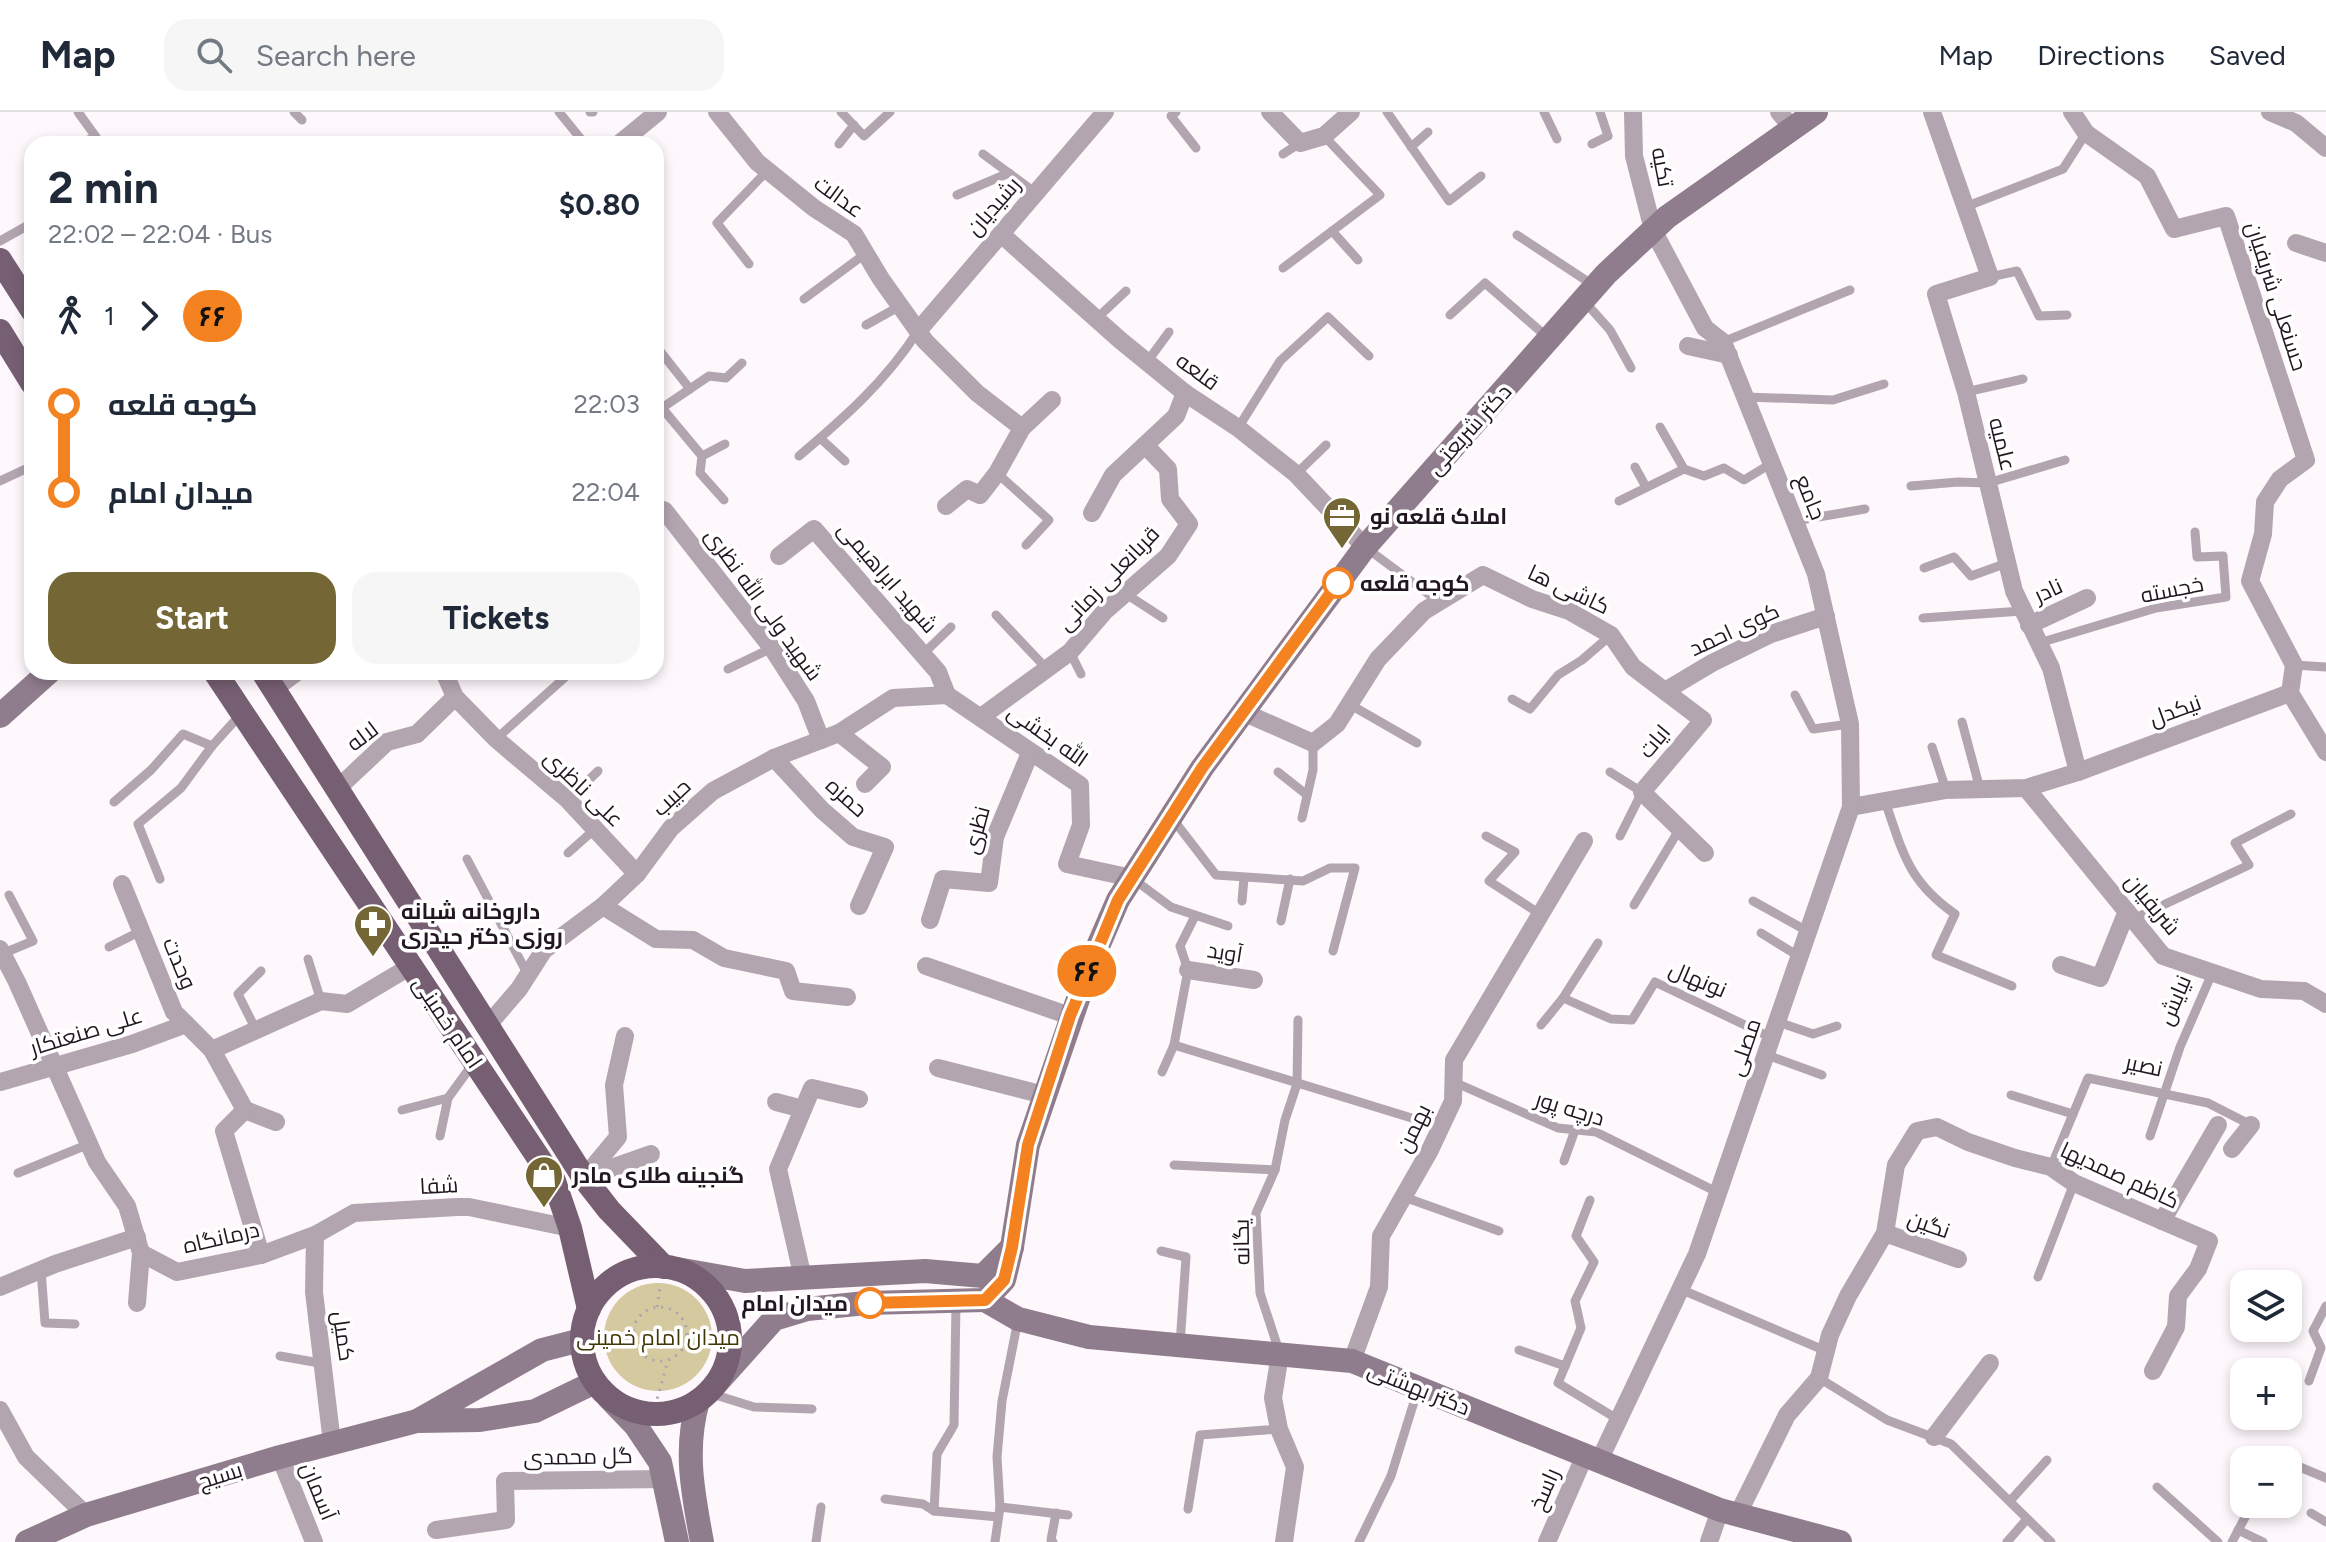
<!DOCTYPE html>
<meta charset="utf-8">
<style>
:root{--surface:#fff;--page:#f6f6f7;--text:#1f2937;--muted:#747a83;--line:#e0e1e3;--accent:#746735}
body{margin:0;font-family:Figtree,Cairo,sans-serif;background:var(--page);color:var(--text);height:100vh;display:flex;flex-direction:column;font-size:30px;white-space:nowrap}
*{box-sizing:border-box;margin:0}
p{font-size:26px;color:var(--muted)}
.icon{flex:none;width:44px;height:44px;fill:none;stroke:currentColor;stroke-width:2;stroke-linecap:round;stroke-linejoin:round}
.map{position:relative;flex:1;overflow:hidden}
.side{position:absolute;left:24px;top:24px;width:640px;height:544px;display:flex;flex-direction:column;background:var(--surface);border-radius:24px;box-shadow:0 4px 12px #0003}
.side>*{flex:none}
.badge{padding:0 16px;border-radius:26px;font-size:28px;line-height:52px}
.tools{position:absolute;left:2230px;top:1158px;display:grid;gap:16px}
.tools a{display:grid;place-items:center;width:72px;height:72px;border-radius:16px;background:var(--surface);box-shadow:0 4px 12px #0003;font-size:40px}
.map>.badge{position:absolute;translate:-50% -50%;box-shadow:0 0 0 4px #fff}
.legs{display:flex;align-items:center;gap:12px;height:88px;padding:0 24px;font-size:26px}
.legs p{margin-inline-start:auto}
.headline{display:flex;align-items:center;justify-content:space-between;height:136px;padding:0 24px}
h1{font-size:44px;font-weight:700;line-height:60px}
.primary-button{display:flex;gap:16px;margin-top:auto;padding:16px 24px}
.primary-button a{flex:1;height:92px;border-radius:24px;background:var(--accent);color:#fff;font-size:32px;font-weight:700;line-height:92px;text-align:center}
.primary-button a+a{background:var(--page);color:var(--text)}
ul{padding:0 24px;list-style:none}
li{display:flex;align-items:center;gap:28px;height:88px;font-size:30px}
li i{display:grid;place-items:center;width:12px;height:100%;margin:0 10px;background:currentColor}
li i::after{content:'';width:20px;height:20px;margin:-10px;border:6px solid;border-radius:50%;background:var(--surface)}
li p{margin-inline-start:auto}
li:first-child i{background:linear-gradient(#0000 50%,currentColor 0)}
li:last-child i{background:linear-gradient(currentColor 50%,#0000 0)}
header{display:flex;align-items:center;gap:48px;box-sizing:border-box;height:112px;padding:0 40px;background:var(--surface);border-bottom:2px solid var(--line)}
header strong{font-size:38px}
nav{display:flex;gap:44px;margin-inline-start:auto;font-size:28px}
.search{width:560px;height:72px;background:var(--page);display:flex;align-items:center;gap:20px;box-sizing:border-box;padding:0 28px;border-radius:24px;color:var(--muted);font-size:30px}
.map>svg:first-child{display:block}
</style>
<header>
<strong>Map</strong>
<div class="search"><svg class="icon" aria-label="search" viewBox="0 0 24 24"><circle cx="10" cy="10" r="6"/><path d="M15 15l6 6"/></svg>Search here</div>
<nav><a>Map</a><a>Directions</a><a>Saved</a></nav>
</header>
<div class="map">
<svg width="2326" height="1430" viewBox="0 0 2326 1430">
<rect width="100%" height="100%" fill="#fef7fc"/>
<circle fill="#d4c99f" cx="658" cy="1225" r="54"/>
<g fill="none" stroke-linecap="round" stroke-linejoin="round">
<g stroke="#ada5ab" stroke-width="3" stroke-dasharray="2 6" stroke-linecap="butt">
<circle cx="660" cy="1222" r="27"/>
<path d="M657 1195 660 1175"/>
<path d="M601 1228H633"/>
<path d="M687 1229H726"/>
<path d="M653 1302 668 1248"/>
</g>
<g stroke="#b2a5b0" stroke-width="9">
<path d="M78 0 96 25 78 32"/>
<path d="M294 0 302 8"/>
<path d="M559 0 585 32"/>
<path d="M590 0H593"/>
<path d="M841 0 864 24 890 0"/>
<path d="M1176 0 1171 4 1196 36"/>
<path d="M1387 0 1449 89 1481 64"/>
<path d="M1544 0 1557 27"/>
<path d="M466 30 468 32"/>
<path d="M839 32 854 13"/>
<path d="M1592 32 1608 24 1600 0"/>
<path d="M1411 35 1428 20"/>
<path d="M983 42 1036 81"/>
<path d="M1283 42 1300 31"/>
<path d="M957 83 1009 61"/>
<path d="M1965 95 2063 57 2086 21"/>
<path d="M1332 119 1358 148"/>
<path d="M1517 123 1593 173"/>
<path d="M0 129 32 111"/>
<path d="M749 152 717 111 767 59"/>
<path d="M1283 156 1380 83 1324 24"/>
<path d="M1990 165 2017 159 2039 204 2067 203"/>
<path d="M804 187 865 142"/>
<path d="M1585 190 1610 218 1631 256"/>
<path d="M1450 203 1485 171 1547 225"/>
<path d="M1096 207 1126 179"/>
<path d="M866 213 900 194"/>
<path d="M1723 230 1850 178"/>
<path d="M656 234 690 277"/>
<path d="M1147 250 1169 220"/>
<path d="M1966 280 2023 267"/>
<path d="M1746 285 1833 288 1884 272"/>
<path d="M662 296 702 344 700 361 724 388"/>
<path d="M656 300 709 264 726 266 742 251"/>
<path d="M1660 315 1684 357 1704 364 1724 356 1744 368 1772 351"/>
<path d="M1238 316 1280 249 1328 205 1369 244"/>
<path d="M820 326 845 349"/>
<path d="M702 344 725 332"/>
<path d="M799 344C845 305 885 270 918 219"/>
<path d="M1635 355 1646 375"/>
<path d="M997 361 1049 408 1026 433"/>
<path d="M1296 362 1326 333"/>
<path d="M0 369 32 354"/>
<path d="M1911 374 1958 370 1988 371 2065 348"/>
<path d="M1619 389 1684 357"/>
<path d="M1795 409 1865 397"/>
<path d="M1365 435 1439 490"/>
<path d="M1924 456 1954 445 1971 464 2007 451"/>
<path d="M1126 482 1163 506"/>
<path d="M996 503 1046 556"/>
<path d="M1923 506 2022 499"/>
<path d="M2039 531 2156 496 2226 485 2223 444 2197 445 2195 420"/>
<path d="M1070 540 1081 562"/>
<path d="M923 542 951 515"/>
<path d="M2294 553 2326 555"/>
<path d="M728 557 772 536"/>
<path d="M1795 583 1813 617 1850 612"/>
<path d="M1512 587 1530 597 1558 563 1582 548 1611 523"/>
<path d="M1349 592 1417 631"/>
<path d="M1962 610 1980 677"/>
<path d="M496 627 571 560"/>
<path d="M1932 635 1946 678"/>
<path d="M1278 660 1307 683"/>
<path d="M1610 660 1642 680 1620 724"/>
<path d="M568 688 598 659"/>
<path d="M1885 689C1903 741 1908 769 1955 802L1936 843 2012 874"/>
<path d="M114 690 151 658 183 622 212 634"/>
<path d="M1172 706 1216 763 1303 769 1330 756H1355L1333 839"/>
<path d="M1302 706 1313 658V631"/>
<path d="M1486 724 1515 740 1489 769 1540 802"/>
<path d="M568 741 595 717"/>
<path d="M467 747 528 863"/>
<path d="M1132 766 1171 795 1228 814"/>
<path d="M160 767 138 712 181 676 212 634 240 603"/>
<path d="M1242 789 1244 766"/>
<path d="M1753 789 1809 820"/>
<path d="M1634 793 1680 716"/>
<path d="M2133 807 2249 753 2235 731 2291 702"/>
<path d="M1281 809 1290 767"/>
<path d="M1761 821 1800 845"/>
<path d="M109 835 141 819"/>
<path d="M4 841 33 829 9 783"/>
<path d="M308 847 321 889"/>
<path d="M1563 886 1598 831"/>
<path d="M1778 910 1813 922 1837 914"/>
<path d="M1541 913 1563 886 1611 907 1632 908 1655 870 1772 926"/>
<path d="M256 918 238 882 261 859"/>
<path d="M1174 933 1441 1015"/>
<path d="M1767 943 1822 963"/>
<path d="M1162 960 1174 933 1188 858 1180 834 1195 804"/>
<path d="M1454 970 1558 1016 1596 1020 1719 1081"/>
<path d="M2011 983 2073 1002"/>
<path d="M402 998 448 986 472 953"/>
<path d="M440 1024 448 986"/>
<path d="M2150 1024 2180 935 2213 859"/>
<path d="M1564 1049 1575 1018"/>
<path d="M1174 1053 1275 1058"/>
<path d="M2051 1055 2088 966 2208 991 2251 1013"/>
<path d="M18 1061 89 1032"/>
<path d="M1404 1085 1499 1119"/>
<path d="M1590 1088 1576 1124 1594 1150 1575 1189 1581 1216 1558 1271 1619 1308"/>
<path d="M1161 1139 1186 1145 1180 1233"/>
<path d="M41 1158 45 1211 75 1212"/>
<path d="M2038 1165 2074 1071"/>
<path d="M1680 1177 1826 1239"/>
<path d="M1519 1238 1565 1254"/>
<path d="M1279 1239 1260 1181 1256 1101 1275 1058 1285 1008 1297 972 1298 908"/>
<path d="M280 1244 325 1252"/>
<path d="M1819 1266 1887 1308 1951 1332 2051 1430"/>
<path d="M2309 1269 2321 1236 2313 1219 2326 1194"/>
<path d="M709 1281 754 1295 812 1297"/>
<path d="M2272 1348 2274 1345 2282 1348"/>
<path d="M2288 1350 2326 1366"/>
<path d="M2157 1375 2218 1430"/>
<path d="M2288 1380 2295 1382"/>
<path d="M885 1387 923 1392 934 1399 998 1405"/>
<path d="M2010 1389 2047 1348"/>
<path d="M1000 1395 1068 1403"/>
<path d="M1188 1397 1200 1323 1279 1317"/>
<path d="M934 1399 937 1342 954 1313 956 1191"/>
<path d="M2311 1401 2326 1410"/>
<path d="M2238 1418 2263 1430"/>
<path d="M816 1430 821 1395"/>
<path d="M995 1430 1000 1395 997 1345 1002 1289 1018 1208"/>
<path d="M1053 1430 1051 1428 1056 1401"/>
<path d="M1359 1430 1391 1364 1418 1277"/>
<path d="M2007 1430 2027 1407"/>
<path d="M2232 1430 2252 1392"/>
</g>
<g stroke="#b2a5b0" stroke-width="18">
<path d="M717 0 757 50 814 96 854 122 881 167 925 229 977 281 1022 316 997 361 980 383 967 377 946 394"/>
<path d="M1270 0 1300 31 1324 24 1351 0"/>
<path d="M1779 0 1793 17"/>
<path d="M2072 0 2086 21 2147 64 2174 117 2226 104 2306 348 2280 367 2265 390 2263 422 2250 469 2294 553 2290 581 2326 640"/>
<path d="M2270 0 2296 11 2326 36"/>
<path d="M619 32 658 0"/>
<path d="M1001 122 1120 228 1185 281 1238 316 1296 362 1365 435"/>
<path d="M2296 131 2326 141"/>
<path d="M918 219 1105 0"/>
<path d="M1688 234 1729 243"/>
<path d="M1022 316 1052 288"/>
<path d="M1092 401 1113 363 1176 304 1185 281"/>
<path d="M656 403 664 398 772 536 806 589 821 628"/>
<path d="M779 444 814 417 938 560 947 583"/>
<path d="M2029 513 2087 486"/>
<path d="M444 560 455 585 496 627 568 688 637 762"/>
<path d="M274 577 297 560"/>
<path d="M1665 579 1712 551 1771 522 1826 504"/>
<path d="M947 583 1080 673 1081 713 1067 752 1132 766"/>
<path d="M1243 600 1313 631 1337 612 1378 547 1424 499 1483 463 1532 487 1569 499 1611 523 1633 555 1703 608 1642 680 1705 741"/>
<path d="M981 605 1070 540 1105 499 1168 444 1189 412 1170 387 1168 357 1145 333"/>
<path d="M839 621 882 655 865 672"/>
<path d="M774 646 822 698 853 725 885 735 859 794"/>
<path d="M2078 660 2290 581"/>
<path d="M2026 676 2163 844 2261 877 2304 879 2326 892"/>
<path d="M337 677 387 630 417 622 455 585"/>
<path d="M1851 695 1946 678 2026 676 2078 660 2051 556 2014 479 1966 280 1936 182 1990 165 1932 0"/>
<path d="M122 772 174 900 212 938 245 998 276 1010"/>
<path d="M603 794 656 827 693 828 724 846 786 859 793 879 847 885"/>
<path d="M930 808 943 767 989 771 995 725 1030 641"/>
<path d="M0 837 17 870 97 1050 127 1094 141 1141 137 1191"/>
<path d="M2061 853 2100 866 2127 799"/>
<path d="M926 854 1070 904"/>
<path d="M1188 858 1254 868"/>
<path d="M488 913 519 877 544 838 603 794 637 762 671 716 713 679 774 646 839 621 893 586 947 583"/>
<path d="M212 938 321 889 347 892 411 854"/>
<path d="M938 956 1044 983"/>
<path d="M0 970 132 932 186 912"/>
<path d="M776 990 803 997"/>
<path d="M245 998 224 1019 261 1143"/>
<path d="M2232 1037 2251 1013"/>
<path d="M586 1065 651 1042"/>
<path d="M584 1066 618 1025 614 973 625 924"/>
<path d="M2162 1109 2218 1013"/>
<path d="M1885 1121 1958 1147"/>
<path d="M315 1123 314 1180 332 1331"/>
<path d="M141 1141 177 1160 261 1143 315 1123 354 1101 457 1095H469L570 1116"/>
<path d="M803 1166 778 1057 812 976 859 987"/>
<path d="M0 1175 55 1152 137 1125"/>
<path d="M1280 1242 1273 1286 1279 1317 1295 1355 1284 1430"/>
<path d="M1352 1249 1379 1175 1381 1124 1430 1038 1453 989 1454 948 1584 729"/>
<path d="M0 1298 26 1345 86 1403"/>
<path d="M1934 1325 1990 1251"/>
<path d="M280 1345 314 1430"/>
<path d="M1599 1349 1697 1142 1851 695 1850 612 1816 462 1723 230 1705 216 1653 118 1634 44 1633 0"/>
<path d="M1738 1402 1787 1303 1819 1266 1830 1223 1848 1184 1885 1121 1896 1053 1917 1019 1937 1015 1968 1030 2015 1046 2051 1055 2074 1071 2209 1129 2198 1157 2178 1184 2176 1215 2153 1259"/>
<path d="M436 1418 506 1408 505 1369 664 1367"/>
<path d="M1547 1430 1585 1343"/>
<path d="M1709 1430 1720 1398"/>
</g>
<g stroke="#8f7c8c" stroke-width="24">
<path d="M0 604 49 560"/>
<path d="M677 1157 745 1169 925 1159 983 1164 1012 1135"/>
<path d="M985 1188 1018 1207 1089 1225 1352 1249 1720 1398 1840 1430"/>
<path d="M714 1274 774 1207 807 1197 866 1191 985 1188 1004 1168 1012 1135 1028 1033 1089 855 1118 788 1202 656 1365 435 1606 162 1667 105 1816 0"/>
<path d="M609 1286 636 1314 660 1350 677 1430"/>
<path d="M698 1289C684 1337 693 1382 702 1430"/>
<path d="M419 1308 542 1238 581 1228"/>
<path d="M27 1430 86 1403 280 1345 417 1309 480 1308 535 1299 595 1270"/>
</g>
<g stroke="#765f73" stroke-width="24">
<path d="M0 148 32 198"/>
<path d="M0 219 32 271"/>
<path d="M215 560 554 1069 570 1116 589 1197"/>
<path d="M263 560 584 1066 609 1098 664 1155"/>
<circle cx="656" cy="1228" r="74"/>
</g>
</g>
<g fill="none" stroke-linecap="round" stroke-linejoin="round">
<g stroke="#fff" stroke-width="18">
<path id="line-1" d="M870 1191 985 1188 1004 1168 1012 1135 1028 1033 1070 904 1118 788 1202 656 1338 471"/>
</g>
<use href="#line-1" stroke="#f58220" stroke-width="12"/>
</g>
<defs>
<g id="office-pin" transform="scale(2)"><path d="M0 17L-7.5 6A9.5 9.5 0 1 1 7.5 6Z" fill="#746735" stroke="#fff"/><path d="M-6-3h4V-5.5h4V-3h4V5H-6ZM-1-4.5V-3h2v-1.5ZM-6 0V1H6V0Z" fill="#fff"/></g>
<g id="pharmacy-pin" transform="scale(2)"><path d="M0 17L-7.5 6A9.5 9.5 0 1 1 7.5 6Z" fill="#746735" stroke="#fff"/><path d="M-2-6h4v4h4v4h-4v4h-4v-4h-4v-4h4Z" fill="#fff"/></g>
<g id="shop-pin" transform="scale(2)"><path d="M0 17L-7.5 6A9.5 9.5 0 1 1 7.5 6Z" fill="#746735" stroke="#fff"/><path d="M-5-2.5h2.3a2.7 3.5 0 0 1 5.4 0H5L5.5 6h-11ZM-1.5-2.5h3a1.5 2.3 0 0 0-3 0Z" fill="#fff"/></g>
</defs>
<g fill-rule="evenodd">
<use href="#office-pin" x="1342" y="404"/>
<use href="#pharmacy-pin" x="373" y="812"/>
<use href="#shop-pin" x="544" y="1063"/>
</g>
<g fill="#fff" stroke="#f58220" stroke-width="4">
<circle cx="1338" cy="471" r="14"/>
<circle cx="870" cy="1191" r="14"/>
</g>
<g text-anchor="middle" stroke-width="7" stroke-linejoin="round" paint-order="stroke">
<g font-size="22" fill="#221720" stroke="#fff">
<text transform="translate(1663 55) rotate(79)" y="8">تکیه</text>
<text transform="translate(839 84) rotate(36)" y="8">عدالت</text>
<text transform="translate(993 94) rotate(-49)" y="8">رشیدیان</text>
<text transform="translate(2277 184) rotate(72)" y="8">حسنعلی شریفیان</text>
<text transform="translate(1198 259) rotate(36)" y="8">قلعه</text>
<text transform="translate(1469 317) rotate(-48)" y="8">دکتر شریعتی</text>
<text transform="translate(2003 332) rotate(76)" y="8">علمیه</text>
<text transform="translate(1811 385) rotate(68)" y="8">جامع</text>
<text transform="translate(888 465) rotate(49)" y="8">شهید ابراهیمی</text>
<text transform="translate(1108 466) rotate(-46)" y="8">قربانعلی زمانی</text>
<text transform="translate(1569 477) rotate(25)" y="8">کاشی ها</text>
<text transform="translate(2172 477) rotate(-11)" y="8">خجسته</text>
<text transform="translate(2048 478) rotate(-25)" y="8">نادر</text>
<text transform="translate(764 492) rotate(54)" y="8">شهید ولی الله نظری</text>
<text transform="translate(1734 517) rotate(-25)" y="8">کوی احمد</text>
<text transform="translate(2175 598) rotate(-20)" y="8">نیکدل</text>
<text transform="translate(1048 623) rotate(35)" y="8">الله بخشی</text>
<text transform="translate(362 624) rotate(-37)" y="8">لاله</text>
<text transform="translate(1654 629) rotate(-50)" y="8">ایات</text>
<text transform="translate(584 676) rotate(44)" y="8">علی ناظری</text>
<text transform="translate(671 685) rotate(-43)" y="8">حبیب</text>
<text transform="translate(847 685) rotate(42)" y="8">حمزه</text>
<text transform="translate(976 718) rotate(-75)" y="8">نظری</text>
<text transform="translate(2153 792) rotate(50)" y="8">شریفیان</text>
<text transform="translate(1225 840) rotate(9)" y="8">آوید</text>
<text transform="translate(180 851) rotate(67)" y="8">وحدت</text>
<text transform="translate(1698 867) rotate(23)" y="8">نونهال</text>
<text transform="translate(2174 888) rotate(-67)" y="8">نیایش</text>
<text transform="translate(448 910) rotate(56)" y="8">امام خمینی</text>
<text transform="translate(86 919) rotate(-17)" y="8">علی صنعتکار</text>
<text transform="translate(1744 935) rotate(-71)" y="8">مصلی</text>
<text transform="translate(2144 953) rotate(12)" y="8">نصیر</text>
<text transform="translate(1570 996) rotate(17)" y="8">درچه پور</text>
<text transform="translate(1413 1016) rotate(-64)" y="8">بهمن</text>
<text transform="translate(2120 1063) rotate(25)" y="8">کاظم صمدیها</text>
<text transform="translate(439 1073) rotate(-3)" y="8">شفا</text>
<text transform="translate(1929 1112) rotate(19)" y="8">نگین</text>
<text transform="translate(221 1125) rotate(-13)" y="8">درمانگاه</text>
<text transform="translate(1241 1130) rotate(-91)" y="8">یگانه</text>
<text transform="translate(344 1224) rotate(82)" y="8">کمیل</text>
<text transform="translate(1419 1276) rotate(22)" y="8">دکتر بهشتی</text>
<text transform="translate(578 1344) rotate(-1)" y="8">گل محمدی</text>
<text transform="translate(220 1363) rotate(-17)" y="8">بسیج</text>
<text transform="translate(1544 1377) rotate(-66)" y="8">راسخ</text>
<text transform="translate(319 1379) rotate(68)" y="8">آسمان</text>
</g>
<g font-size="22" font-weight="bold" fill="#221720" stroke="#fff" text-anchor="start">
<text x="1370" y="412">املاک قلعه نو</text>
<text x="401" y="807">داروخانه شبانه<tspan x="401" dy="25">روزی دکتر حیدری</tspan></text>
<text x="572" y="1071">گنجینه طلای مادر</text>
</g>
<g font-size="22" font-weight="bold" fill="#221720" stroke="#fff" text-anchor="start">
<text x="1360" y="479">کوجه قلعه</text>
<text x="848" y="1199" text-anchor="end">میدان امام</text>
</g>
<g font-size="22" fill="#413606" stroke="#fff">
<text x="658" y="1233">میدان امام خمینی</text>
</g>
</g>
</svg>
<div class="tools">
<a><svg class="icon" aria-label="layers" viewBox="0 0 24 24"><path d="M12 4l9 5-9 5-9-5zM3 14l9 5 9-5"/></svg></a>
<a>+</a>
<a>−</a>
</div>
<b class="badge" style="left:1087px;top:859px;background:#f58220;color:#111">۶۶</b>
<section class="side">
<div class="headline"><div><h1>2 min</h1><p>22:02 – 22:04 · Bus</p></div><b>$0.80</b></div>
<div class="legs"><svg class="icon" aria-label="walk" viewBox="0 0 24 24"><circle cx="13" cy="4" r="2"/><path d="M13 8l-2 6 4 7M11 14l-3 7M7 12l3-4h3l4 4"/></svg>1<svg class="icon" aria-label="forward" viewBox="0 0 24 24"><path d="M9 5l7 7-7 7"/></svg><b class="badge" style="background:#f58220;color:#111">۶۶</b></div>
<ul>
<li><i style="color:#f58220"></i><b>کوجه قلعه</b><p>22:03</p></li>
<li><i style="color:#f58220"></i><b>میدان امام</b><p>22:04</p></li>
</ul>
<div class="primary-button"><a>Start</a><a>Tickets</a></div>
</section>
</div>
